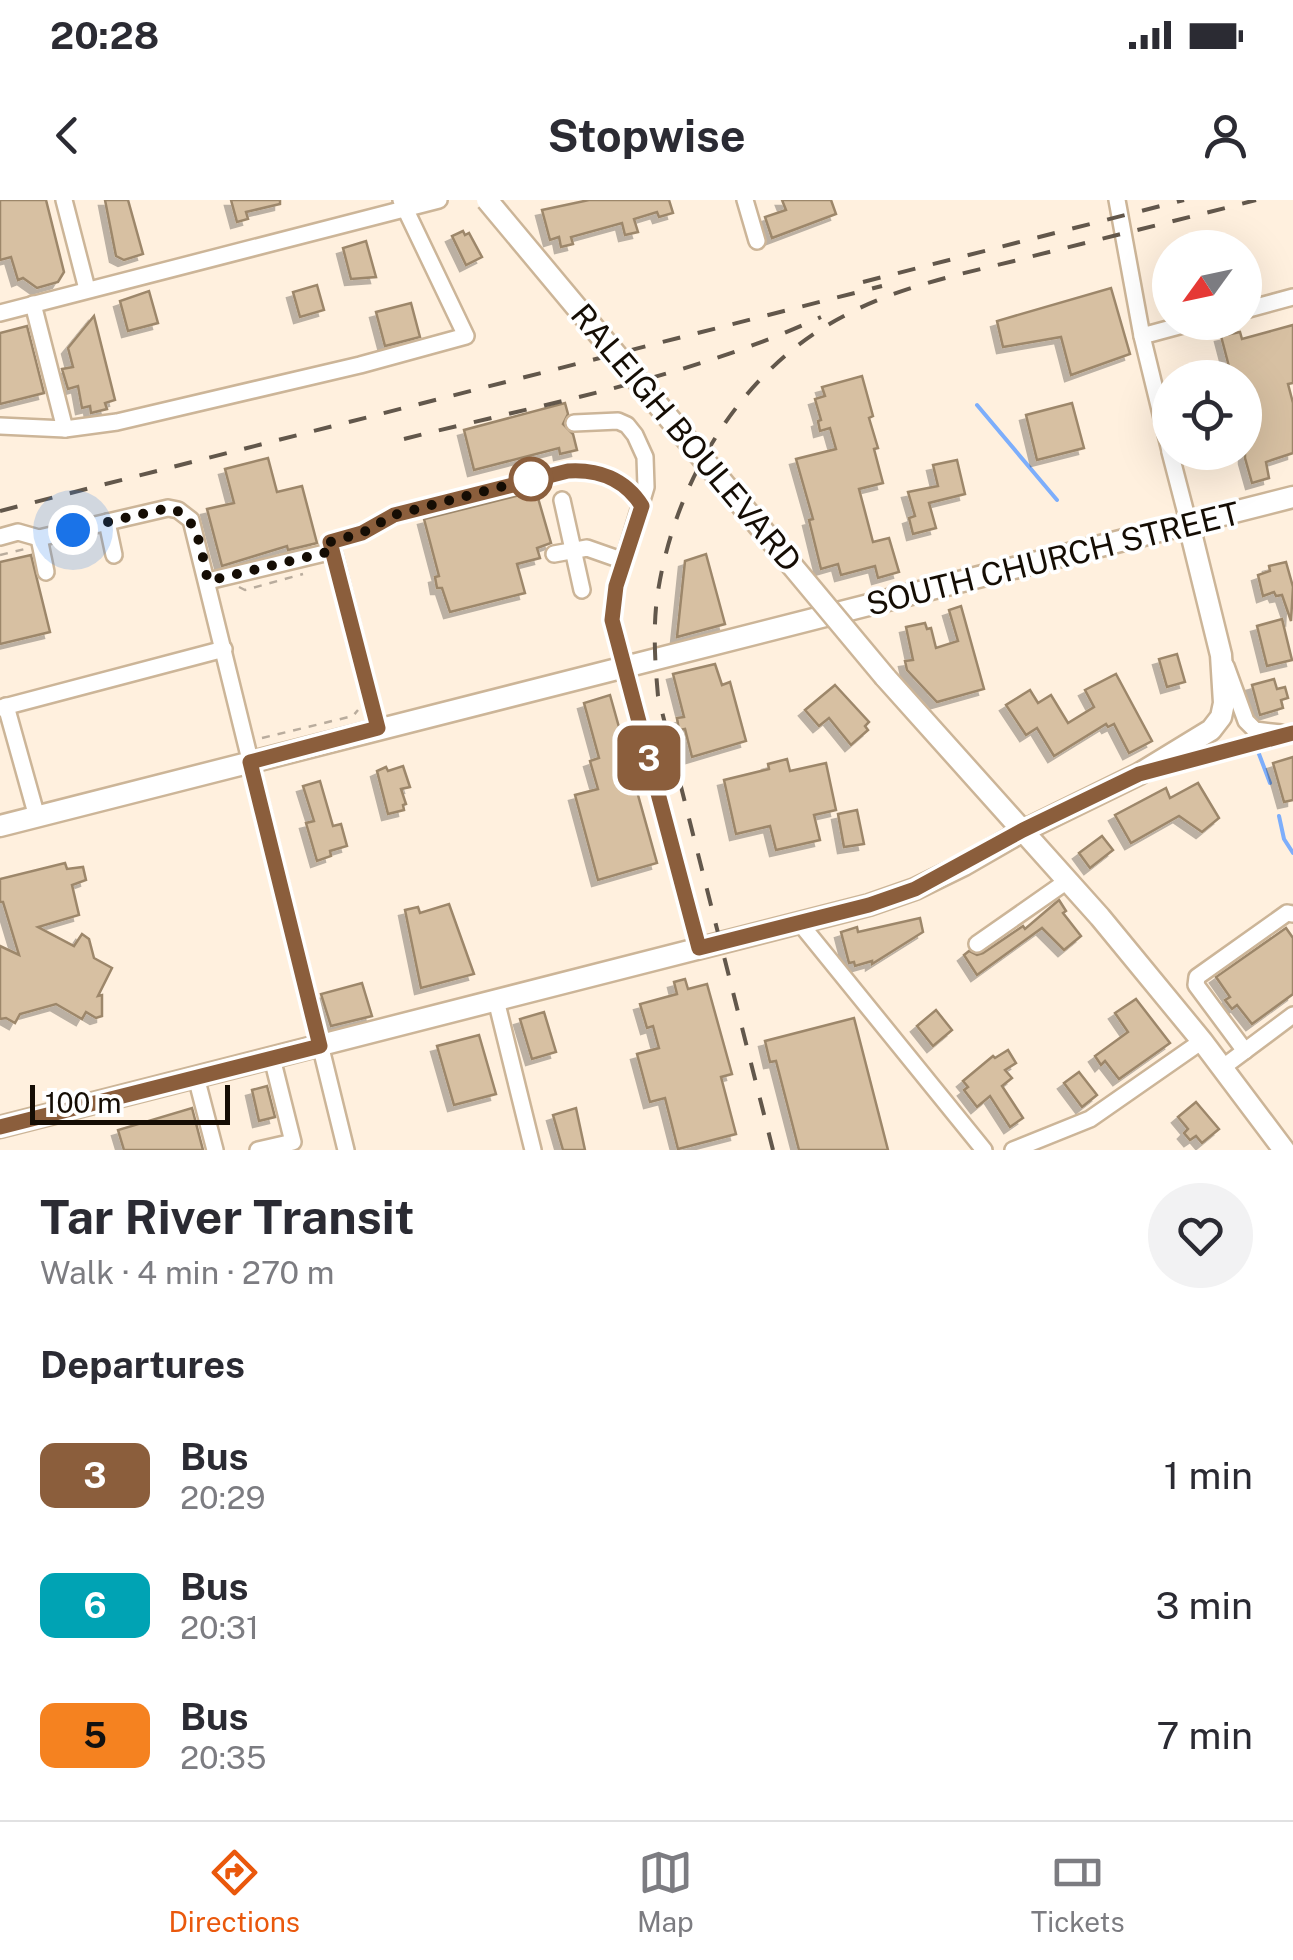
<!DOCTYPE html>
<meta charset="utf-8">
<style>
:root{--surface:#fff;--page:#f2f2f3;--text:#2b2b33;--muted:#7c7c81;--line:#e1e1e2;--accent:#ea580c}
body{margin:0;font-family:"Public Sans",sans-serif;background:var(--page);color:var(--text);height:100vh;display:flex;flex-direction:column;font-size:38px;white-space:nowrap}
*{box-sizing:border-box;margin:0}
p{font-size:32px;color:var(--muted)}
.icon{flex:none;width:55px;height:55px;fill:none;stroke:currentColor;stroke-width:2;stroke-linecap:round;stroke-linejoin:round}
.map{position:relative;height:950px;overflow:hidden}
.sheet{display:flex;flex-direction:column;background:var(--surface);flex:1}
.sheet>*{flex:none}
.badge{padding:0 20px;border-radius:15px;font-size:35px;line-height:65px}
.needle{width:65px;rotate:237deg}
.fabs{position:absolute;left:1152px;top:30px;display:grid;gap:20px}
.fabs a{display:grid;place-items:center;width:110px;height:110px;border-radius:50%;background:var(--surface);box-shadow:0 10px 40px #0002;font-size:50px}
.scale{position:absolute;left:30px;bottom:25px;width:200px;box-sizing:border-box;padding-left:10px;border:5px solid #150d04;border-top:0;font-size:28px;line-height:35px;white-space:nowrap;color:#150d04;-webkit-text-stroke:8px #fff;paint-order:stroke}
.you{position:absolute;width:50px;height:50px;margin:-25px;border:8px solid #fff;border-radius:50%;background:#1a73e8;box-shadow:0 0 0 15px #1a73e833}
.map>.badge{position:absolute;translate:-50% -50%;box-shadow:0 0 0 5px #fff}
h2{padding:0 40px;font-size:38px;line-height:90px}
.round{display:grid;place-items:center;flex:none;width:105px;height:105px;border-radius:52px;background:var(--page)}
.summary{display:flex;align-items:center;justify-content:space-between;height:170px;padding:0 40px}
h1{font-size:48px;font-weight:700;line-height:75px}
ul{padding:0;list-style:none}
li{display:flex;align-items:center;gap:30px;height:130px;padding:0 40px}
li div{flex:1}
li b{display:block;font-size:38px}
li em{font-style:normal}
li .badge{min-width:110px;font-weight:700;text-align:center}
.status{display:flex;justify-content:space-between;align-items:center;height:70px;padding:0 50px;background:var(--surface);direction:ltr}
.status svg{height:28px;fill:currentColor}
header{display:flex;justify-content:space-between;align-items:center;height:130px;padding:0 40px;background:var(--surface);font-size:45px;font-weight:700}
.menu{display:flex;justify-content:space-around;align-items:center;height:140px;border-top:2px solid var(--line);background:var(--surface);font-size:28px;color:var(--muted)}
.menu a{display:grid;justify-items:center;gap:5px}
.menu .on{color:var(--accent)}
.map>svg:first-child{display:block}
</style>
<div class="status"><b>20:28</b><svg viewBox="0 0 49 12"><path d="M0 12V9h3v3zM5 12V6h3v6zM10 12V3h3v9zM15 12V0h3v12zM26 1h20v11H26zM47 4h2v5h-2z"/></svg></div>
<header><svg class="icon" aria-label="back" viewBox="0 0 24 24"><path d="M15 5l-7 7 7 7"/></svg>Stopwise<svg class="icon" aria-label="person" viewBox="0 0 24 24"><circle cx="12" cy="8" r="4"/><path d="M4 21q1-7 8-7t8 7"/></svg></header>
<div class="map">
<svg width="1293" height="950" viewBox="0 0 1293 950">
<defs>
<filter id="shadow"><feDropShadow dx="-6" dy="6" stdDeviation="0" flood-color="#0004"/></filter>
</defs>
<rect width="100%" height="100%" fill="#fff0de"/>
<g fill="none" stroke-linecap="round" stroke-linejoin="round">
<g stroke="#7daefb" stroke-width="4">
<path d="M977 205 1057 300"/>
<path d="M1259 554 1270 583"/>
<path d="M1279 616 1284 639 1293 653"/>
</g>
</g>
<g fill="#d7c0a2" stroke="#9d876b" stroke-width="2.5" filter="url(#shadow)">
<path d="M0 0H46L64 72 58 82 37 88 23 78 18 80 11 57 0 60Z"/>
<path d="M105 0H128L143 54 124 60 116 56Z"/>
<path d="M231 0H280V4L246 12 248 19 237 22Z"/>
<path d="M589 0H669L673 13 659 17 657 12 634 19 638 32 625 35 622 23 571 37 573 44 561 47 559 37 550 40 542 10Z"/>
<path d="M782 0H831L836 14 772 38 765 17 786 10Z"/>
<path d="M463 31 465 35 469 33 482 57 466 65 452 36Z"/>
<path d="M366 41 376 77 351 79 343 48Z"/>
<path d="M317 85 324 110 300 117 293 92Z"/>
<path d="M1111 88 1130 154 1071 175 1061 137 1003 147 997 121Z"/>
<path d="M149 91 158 123 128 131 120 101Z"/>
<path d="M411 103 420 137 385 146 376 112Z"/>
<path d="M94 116 115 200 105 203 107 209 91 213 90 206 82 208 78 186 68 189 62 169 73 167 68 148Z"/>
<path d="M1293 125V183L1288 184 1293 203V253L1266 262 1269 278 1252 283 1245 258V178H1232L1221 136 1240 132 1242 139Z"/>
<path d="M27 126 44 193 0 204V133Z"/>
<path d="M862 176 873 216 869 218 878 248 874 249 883 283 859 289 873 342 889 338 899 372 878 378 875 366 841 375 838 364 821 369 809 320 813 319 796 259 836 249 830 228 820 231 818 221 821 220 815 199 825 196 822 187Z"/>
<path d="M565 203 568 214 563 224 573 234 577 250 560 254 559 248 474 270 464 230Z"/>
<path d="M1072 203 1084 248 1037 260 1026 215Z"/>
<path d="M268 258 277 292 302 286 317 343 288 350 287 346 222 366 207 309 234 303 225 269Z"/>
<path d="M957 260 965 294 929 303 936 328 913 334 909 318 915 316 908 292 938 286 933 265Z"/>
<path d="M536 291 551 343 537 348 540 358 517 364 525 393 450 412 442 388H437L435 377 439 376 424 319Z"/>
<path d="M706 354 725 424 677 437 685 361Z"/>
<path d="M31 355 50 432 0 444V362Z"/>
<path d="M1286 362 1293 387 1291 421 1282 395 1276 396 1274 392 1263 396 1258 375 1270 371 1269 366Z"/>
<path d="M961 406 984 489 937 502 907 470 905 461 913 460 906 427 925 423 927 429 931 428 936 448 958 441 949 410Z"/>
<path d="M1282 419 1292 460 1267 466 1257 426Z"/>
<path d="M1177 454 1185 482 1167 487 1159 459Z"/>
<path d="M715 464 722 485 730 482 746 541 692 557 685 529 679 530 677 518 684 517 673 474Z"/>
<path d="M1116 474 1152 541 1129 553 1114 524 1108 527 1106 524 1054 556 1037 528 1026 535 1006 505 1030 490 1038 503 1051 495 1068 523 1094 507 1085 490Z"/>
<path d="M1274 479 1277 489 1285 487 1288 498 1281 500 1283 508 1260 515 1252 485Z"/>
<path d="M835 485 869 522 865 526 868 530 851 545 829 518 819 526 805 510Z"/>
<path d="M610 495 657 663 598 680 575 595 598 589 590 561 599 558 584 503Z"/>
<path d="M1293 557V600L1284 602 1273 563Z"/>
<path d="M787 559 790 571 826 563 836 610 814 615 820 640 776 650 770 626 736 634 724 580 769 569 768 564Z"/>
<path d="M403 566 410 587 401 589 406 604 403 605 404 610 388 614 377 571 386 567 388 571Z"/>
<path d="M320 581 333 626 341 624 347 646 330 651 331 656 317 661 306 623 314 621 303 586Z"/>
<path d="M1198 583 1219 618 1202 632 1179 616 1131 643 1115 615 1166 588 1170 598Z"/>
<path d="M857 610 864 644 844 647 838 614Z"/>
<path d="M1102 636 1113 650 1090 668 1079 653Z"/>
<path d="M65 663 67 669 83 667 86 680 72 685 79 715 38 727 74 746 82 734 89 739 94 758 112 768 98 796 102 795V816L96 818 86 812 82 819 56 804 20 814 15 823 6 818 0 819V746L19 755 3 702H0V679Z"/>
<path d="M1059 700 1066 711 1063 713 1081 736 1064 750 1042 728 977 775 964 755 969 751 977 755 983 753 1023 726 1025 729Z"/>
<path d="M449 704 474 774 421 788 405 710 418 707 420 713Z"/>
<path d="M920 718 923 732 872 764V761L855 766 854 762 849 763 841 732 857 727 858 732Z"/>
<path d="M1286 728 1293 738V794L1252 824 1237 805 1232 809 1225 800 1230 797 1216 777Z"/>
<path d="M685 779 688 789 707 784 732 874 721 877 736 934 678 949 665 898 650 902 637 854 659 848 653 826 647 828 640 804 677 794 674 782Z"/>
<path d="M362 783 372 816 331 826 321 794Z"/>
<path d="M1136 799 1170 843 1119 879 1105 861 1101 865 1095 856 1128 832 1115 813Z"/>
<path d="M936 810 952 830 933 846 917 826Z"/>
<path d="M544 812 556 852 532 859 520 819Z"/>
<path d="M854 818 888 950H799L776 861 770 862 765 841Z"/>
<path d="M479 835 496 894 454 905 437 846Z"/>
<path d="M1008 850 1016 863 1005 870 1012 878 1002 886 1023 918 1010 927 990 896 977 907 964 890 968 887 963 881 993 856 995 858Z"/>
<path d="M1079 872 1097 895 1082 907 1064 883Z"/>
<path d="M267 886 275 917 259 921 252 890Z"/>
<path d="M1196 902 1219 929 1202 943 1196 936 1190 940 1184 933 1188 929 1178 917Z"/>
<path d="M192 908 203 950H124L118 930Z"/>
<path d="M576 908 585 950H563L553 915Z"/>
</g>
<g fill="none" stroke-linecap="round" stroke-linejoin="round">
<g stroke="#ccb598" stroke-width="20">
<g id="minor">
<path d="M64 0 87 89"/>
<path d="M745 0 757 41"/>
<path d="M1117 0 1142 136 1170 251"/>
<path d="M33 104 65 229"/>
<path d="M1245 110 1293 97"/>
<path d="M0 113 439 0"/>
<path d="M1142 136 1194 122"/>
<path d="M574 223 618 221 627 225 635 235 645 257 646 287 616 386 612 420 699 747"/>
<path d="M0 226 65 229 117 222 360 165 466 136 401 0"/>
<path d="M1170 252 1189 325"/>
<path d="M562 300 582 390"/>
<path d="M107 322 114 355"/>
<path d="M0 337 18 332 39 338 168 308 178 310 191 320 346 950"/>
<path d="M39 338 46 372"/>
<path d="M554 354 587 348 624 361"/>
<path d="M208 381 333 351"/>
<path d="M1226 466 1246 521 1255 530 1281 533"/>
<path d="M6 506 37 617"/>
<path d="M0 508 224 449"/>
<path d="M378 528 331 342 362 333 394 315 567 271C598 269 625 280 642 306"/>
<path d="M1157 569 1293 533"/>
<path d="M799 722 984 950"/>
<path d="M977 744 1067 681"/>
<path d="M496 800 533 950"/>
<path d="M1245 851 1196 785 1197 777 1287 713 1293 714"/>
<path d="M1222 868 1293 815"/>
<path d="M196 877 215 950"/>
<path d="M258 950 293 942 272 858"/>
<path d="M1013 950 1090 919 1202 841"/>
</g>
</g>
<g stroke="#ccb598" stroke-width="25">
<g id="major">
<path d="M885 477 1100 717 1202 841 1284 950"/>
<path d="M0 626 1293 297"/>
<path d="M0 927 869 705 915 689 964 665 1023 631 1139 574 1211 530 1221 517 1224 503 1221 455 1189 325"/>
</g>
</g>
<g stroke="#b9ac9d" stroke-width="2.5" stroke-dasharray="8 8" stroke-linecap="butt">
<path d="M0 355 25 349"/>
<path d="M239 387 245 390 303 374"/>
<path d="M262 538 353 516 358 510"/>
</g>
<use href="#minor" stroke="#fff" stroke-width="15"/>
<use href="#major" stroke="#fff" stroke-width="20"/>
<g stroke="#62574b" stroke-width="4" stroke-dasharray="18 18" stroke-linecap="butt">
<path d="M863 82 1184 0"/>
<path d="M404 239C543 204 689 178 821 117"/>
<path d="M0 311 882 86"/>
<path d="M773 950 658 496C655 463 653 430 657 398 673 285 739 171 842 117 895 88 956 75 1014 61 1095 40 1176 21 1256 0"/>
</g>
<g stroke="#ccb598" stroke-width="25" stroke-linecap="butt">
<path id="major-bridge" d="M487 0 885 477"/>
</g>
<use href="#major-bridge" stroke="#fff" stroke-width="20"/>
</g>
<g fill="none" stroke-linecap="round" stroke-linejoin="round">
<g stroke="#fff" stroke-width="22">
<path id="line" d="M0 927 320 846 250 562 378 528 330 342 362 333 394 315 568 271C598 269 625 279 642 306L616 386 612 420 699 748 869 705 915 689 1023 630 1139 574 1293 533"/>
</g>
<use href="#line" stroke="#8b5e3c" stroke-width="15"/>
<path stroke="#150d04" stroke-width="10" stroke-dasharray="0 18" d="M73 330 168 308C200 314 201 354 208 381L332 351 330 342 362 333 394 315 531 279"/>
</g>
<circle fill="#fff" stroke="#8b5e3c" stroke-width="5" cx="531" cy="279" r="20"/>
<g text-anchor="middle" stroke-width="8" stroke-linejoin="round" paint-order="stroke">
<g font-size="32" fill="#150d04" stroke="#fff">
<text transform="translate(686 238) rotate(50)" y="11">RALEIGH BOULEVARD</text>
<text transform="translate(1053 359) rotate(-14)" y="11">SOUTH CHURCH STREET</text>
</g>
</g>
</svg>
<div class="fabs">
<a><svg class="needle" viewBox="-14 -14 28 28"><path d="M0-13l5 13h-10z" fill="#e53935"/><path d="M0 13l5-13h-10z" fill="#7c7c81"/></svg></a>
<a><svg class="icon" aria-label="locate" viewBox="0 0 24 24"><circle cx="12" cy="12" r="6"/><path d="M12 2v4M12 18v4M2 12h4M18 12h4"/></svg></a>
</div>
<div class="scale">100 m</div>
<div class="you" style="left:73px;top:330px"></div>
<b class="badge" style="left:649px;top:558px;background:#8b5e3c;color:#fff">3</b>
</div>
<section class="sheet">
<div class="summary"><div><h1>Tar River Transit</h1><p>Walk · 4 min · 270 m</p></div><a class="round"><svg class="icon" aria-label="heart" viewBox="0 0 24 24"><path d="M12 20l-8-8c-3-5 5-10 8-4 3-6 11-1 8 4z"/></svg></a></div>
<h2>Departures</h2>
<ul>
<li><span class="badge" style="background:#8b5e3c;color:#fff">3</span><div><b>Bus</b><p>20:29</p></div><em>1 min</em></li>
<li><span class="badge" style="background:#00a3b4;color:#fff">6</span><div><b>Bus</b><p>20:31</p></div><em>3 min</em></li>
<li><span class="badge" style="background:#f58220;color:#111">5</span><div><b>Bus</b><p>20:35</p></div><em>7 min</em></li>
</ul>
</section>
<nav class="menu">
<a class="on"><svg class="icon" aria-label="directions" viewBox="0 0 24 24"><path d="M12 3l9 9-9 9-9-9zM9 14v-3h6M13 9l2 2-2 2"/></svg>Directions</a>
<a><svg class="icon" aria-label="map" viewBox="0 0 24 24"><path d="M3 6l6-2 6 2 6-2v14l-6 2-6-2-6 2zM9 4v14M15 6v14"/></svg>Map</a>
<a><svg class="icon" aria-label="tickets" viewBox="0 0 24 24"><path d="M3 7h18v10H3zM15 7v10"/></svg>Tickets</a>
</nav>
